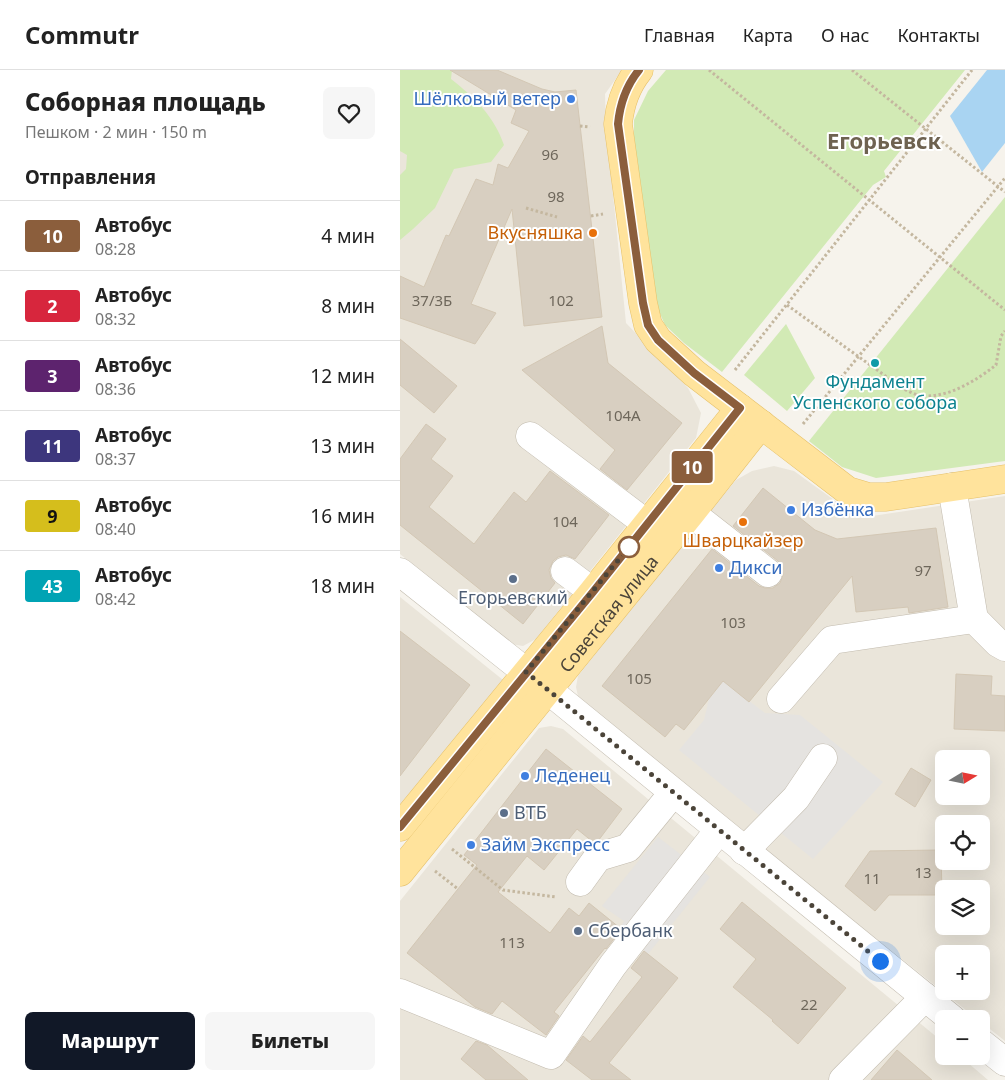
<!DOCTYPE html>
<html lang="ru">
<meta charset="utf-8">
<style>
:root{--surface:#fff;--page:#f6f6f6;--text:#222;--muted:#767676;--line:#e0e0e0;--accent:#111827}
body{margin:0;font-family:"Noto Sans",sans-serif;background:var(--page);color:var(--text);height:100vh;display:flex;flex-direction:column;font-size:19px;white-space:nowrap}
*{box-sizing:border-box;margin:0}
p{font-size:16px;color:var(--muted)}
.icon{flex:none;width:28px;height:28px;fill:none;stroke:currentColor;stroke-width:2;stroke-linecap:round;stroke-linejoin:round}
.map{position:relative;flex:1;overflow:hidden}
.side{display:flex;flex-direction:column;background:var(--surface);width:400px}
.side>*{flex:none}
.badge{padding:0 10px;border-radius:4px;font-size:18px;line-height:32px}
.needle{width:32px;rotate:80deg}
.fabs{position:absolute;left:535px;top:680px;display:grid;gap:10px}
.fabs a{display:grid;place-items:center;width:55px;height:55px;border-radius:8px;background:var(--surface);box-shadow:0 5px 20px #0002;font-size:25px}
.you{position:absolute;width:25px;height:25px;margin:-12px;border:4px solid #fff;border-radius:50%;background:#1a73e8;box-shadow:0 0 0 8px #1a73e833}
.map>.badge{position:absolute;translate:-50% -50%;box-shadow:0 0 0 2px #fff}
h2{padding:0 25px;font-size:19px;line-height:45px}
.round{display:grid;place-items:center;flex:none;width:52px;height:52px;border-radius:8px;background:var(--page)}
.headline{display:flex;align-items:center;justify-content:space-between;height:85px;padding:0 25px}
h1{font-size:24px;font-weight:800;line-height:38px}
.cta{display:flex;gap:10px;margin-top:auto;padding:10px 25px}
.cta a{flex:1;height:58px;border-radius:8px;background:var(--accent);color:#fff;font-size:20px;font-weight:800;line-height:58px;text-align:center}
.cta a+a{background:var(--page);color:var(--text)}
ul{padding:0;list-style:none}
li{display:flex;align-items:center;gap:15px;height:70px;padding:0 25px;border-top:1px solid var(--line)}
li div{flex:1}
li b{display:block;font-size:19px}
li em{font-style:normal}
li .badge{min-width:55px;font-weight:700;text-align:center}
header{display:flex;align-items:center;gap:30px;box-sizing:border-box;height:70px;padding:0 25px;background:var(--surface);border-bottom:1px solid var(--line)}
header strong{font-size:24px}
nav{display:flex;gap:28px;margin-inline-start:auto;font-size:18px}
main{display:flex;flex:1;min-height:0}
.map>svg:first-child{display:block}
</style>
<header>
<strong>Commutr</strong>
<nav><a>Главная</a><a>Карта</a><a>О нас</a><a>Контакты</a></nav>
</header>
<main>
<section class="side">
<div class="headline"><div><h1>Соборная площадь</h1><p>Пешком · 2 мин · 150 m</p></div><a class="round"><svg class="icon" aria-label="heart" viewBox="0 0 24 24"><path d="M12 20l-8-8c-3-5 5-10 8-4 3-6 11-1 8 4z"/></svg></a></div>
<h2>Отправления</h2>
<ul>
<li><span class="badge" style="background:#8b5e3c;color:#fff">10</span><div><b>Автобус</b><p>08:28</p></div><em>4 мин</em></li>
<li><span class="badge" style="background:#d7263d;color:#fff">2</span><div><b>Автобус</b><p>08:32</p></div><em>8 мин</em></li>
<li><span class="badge" style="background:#5d236e;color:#fff">3</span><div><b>Автобус</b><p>08:36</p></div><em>12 мин</em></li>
<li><span class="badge" style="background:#3d367d;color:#fff">11</span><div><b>Автобус</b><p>08:37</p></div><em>13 мин</em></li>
<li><span class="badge" style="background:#d5be1c;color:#111">9</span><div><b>Автобус</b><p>08:40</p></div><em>16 мин</em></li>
<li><span class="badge" style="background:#00a3b4;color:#fff">43</span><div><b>Автобус</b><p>08:42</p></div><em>18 мин</em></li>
</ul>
<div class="cta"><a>Маршрут</a><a>Билеты</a></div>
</section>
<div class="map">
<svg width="605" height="1010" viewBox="0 0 605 1010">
<rect width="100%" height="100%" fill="#f6f3ec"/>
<g fill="#eae5da" fill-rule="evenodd">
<path d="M0 0H222L205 24 206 55 226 253 288 318 301 343 296 368 136 569 123 576 111 574 0 484Z"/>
<path d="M374 396 394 401 459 448 605 426V971L581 952V949H577L179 631 176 617 178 606 268 491 336 410 352 401ZM544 689H581V726H544ZM544 754H581V791H544ZM544 819H581V856H544ZM544 884H581V921H544Z"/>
<path d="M0 527 103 610 0 739Z"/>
<path d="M151 656 163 659 544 973V986H560L588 1010H0V831L139 658Z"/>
</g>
<g fill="#d2eab5">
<path d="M0 0H52L51 9C75 28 94 46 104 75L91 92 54 99 35 138 13 159 0 170V105L6 99 7 85 0 81Z"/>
<path d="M266 0H565L484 101 486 107 473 115 322 302 284 273 265 255 254 230 234 70V50L248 21Z"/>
<path d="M605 127V391L476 408 442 397 409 371Z"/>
<path d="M386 254 415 308 387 341 344 305Z"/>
</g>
<g fill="#e5e3e0">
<path d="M323 611 365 643 400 645 483 712 413 789 279 680 304 650 309 629Z"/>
<path d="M258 767 310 807 248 884 220 858 224 851 202 836Z"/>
</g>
<path fill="#a9d4f2" d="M587 0H605V73L582 102 550 46Z"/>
<g fill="#d8cfc1" stroke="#d3c7b4">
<path d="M50 0H97L142 19 155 22 176 20 202 247 124 256 112 139 71 234 96 243 75 274 0 248V206L24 217 46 165 49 166 76 109 93 115 98 94 108 98 129 61 111 53 116 40Z"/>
<path d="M202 256 208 293 282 353 227 420 200 399 215 380 122 300Z"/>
<path d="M0 269 57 316 34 343 0 315Z"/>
<path d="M26 354 46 369 31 389 53 406 29 437 74 474 114 422 126 432 150 401 209 445 175 489 166 485 158 487 153 491 149 500 151 508 155 513 123 554 0 455V389Z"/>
<path d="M363 418 415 460 437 469 536 458 548 537 509 543 508 537 456 542 452 506 349 632 323 611 284 660 276 654 265 667 202 616 312 479 359 516 365 518H373L380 513 383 505 382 497 378 491 333 456Z"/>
<path d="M0 561 70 615 0 706Z"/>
<path d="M556 604 592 606 591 625 605 626V661L554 659Z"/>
<path d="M146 679 222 739 198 771 193 772 177 759 144 800 127 786 98 822 150 863 169 838 179 846 189 833 220 858 218 860 220 861 206 879 205 878 154 942 159 946 146 965 102 931 92 944 75 937 7 883 77 795 64 785Z"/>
<path d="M511 698 531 710 515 737 495 724Z"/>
<path d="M541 780 542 825H489L475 841 445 816 470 781Z"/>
<path d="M342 832 446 918 398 974 372 951 373 950 333 917 356 889 320 859Z"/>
<path d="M244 881 278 908 209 993 231 1010H192L166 990 183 966 190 972 242 907 231 898Z"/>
<path d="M76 971 87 975 128 1010H86L61 989Z"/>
<path d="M497 980 532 1010H471Z"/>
</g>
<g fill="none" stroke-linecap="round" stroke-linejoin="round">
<g stroke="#c2bbae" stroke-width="29">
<g id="minor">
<path d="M130 366 247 454"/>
<path d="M552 417 574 549 598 573 605 577"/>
<path d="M291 443 368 503"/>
<path d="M165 501 193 522"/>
<path d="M0 502 126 602 552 949"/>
<path d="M381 629 432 570 574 549"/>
<path d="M344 781 396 728 423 688"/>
<path d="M180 812 198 787 228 778 273 723"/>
<path d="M0 923 151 985 213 895 319 760"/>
<path d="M581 973 605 992"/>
<path d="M443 1010 525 927"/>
</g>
</g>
<g stroke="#e6c16a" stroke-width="29">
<g id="major">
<path d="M239 0C226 16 220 34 218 54L243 233 248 255 258 270 294 303 448 421 468 427H486L605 409"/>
<path d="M0 757 193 522 340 338"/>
<path id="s1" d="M0 802 291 443 361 354"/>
</g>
</g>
<g stroke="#c4b79f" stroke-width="3" stroke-dasharray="2.5 2.5" stroke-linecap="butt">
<path d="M309 0 605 240"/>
<path d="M452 0 605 122"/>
<path d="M180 56 190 57"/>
<path d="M126 138 157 147"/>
<path d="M191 146 203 144"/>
<path d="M387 235 502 318C508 321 517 326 524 326 550 327 577 310 596 295L601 266 605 261"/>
<path d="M335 300 572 0"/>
<path d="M403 354 605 108"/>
<path d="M52 779 103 820 156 827"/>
<path d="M35 801 58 819"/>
</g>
<use href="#minor" stroke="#fff" stroke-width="28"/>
<use href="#major" stroke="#ffe39c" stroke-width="28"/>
</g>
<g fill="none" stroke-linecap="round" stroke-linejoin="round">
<g stroke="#fff" stroke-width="11">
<path id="line" d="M0 757 193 522 340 338 294 303 258 270 248 255 243 233 218 54C220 33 226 16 239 0"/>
</g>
<use href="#line" stroke="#8b5e3c" stroke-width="8"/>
<path stroke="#4b4439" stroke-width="5" stroke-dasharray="0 9" d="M229 477 126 602 480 891"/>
</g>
<g fill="#3f7fe0" stroke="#fff" stroke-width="2">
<circle cx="171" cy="29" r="5"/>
<circle cx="391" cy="440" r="5"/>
<circle cx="319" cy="498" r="5"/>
<circle cx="125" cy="706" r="5"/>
<circle cx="71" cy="775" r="5"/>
</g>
<g fill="#e8710a" stroke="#fff" stroke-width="2">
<circle cx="193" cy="163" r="5"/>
<circle cx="343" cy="452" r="5"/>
</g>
<circle fill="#0f9aa8" stroke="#fff" stroke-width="2" cx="475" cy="293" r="5"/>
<circle fill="#fff" stroke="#8b5e3c" stroke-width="2.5" cx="229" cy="477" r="10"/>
<g fill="#5c6f8a" stroke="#fff" stroke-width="2">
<circle cx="113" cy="509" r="5"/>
<circle cx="104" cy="743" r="5"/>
<circle cx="178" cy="861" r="5"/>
</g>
<g text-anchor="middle" stroke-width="4" stroke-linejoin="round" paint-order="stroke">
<g font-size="15" fill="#6e675b">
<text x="150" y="90">96</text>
<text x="156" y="132">98</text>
<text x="32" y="236">37/3Б</text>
<text x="161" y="236">102</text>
<text x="223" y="351">104А</text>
<text x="165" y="457">104</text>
<text x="523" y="506">97</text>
<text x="333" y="558">103</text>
<text x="239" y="614">105</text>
<text x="523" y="808">13</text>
<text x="472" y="814">11</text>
<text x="112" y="878">113</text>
<text x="409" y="940">22</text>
</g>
<g font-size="18" fill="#366cbe" stroke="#fff" text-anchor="start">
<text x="161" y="35" text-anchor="end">Шёлковый ветер</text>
<text x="401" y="446">Избёнка</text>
<text x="329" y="504">Дикси</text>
<text x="135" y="712">Леденец</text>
<text x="81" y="781">Займ Экспресс</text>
</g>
<g font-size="18" fill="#c56008" stroke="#fff" text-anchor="end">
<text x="183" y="169">Вкусняшка</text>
<text x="343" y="477" text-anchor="middle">Шварцкайзер</text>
</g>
<g font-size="18" fill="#0d838f" stroke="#fff">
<text x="475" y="318">Фундамент<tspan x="475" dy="21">Успенского собора</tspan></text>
</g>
<g font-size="18" fill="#4e5e75" stroke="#fff" text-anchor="start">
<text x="113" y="534" text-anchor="middle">Егорьевский</text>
<text x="114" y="749">ВТБ</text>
<text x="188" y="867">Сбербанк</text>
</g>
<g font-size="18" fill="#4b4439" stroke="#fff">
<text dy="6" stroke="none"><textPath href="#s1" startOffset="332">Советская улица</textPath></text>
</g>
<g font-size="22" font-weight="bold" fill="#6e6250" stroke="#fff">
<text x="484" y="79">Егорьевск</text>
</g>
</g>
</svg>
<div class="fabs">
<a><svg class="needle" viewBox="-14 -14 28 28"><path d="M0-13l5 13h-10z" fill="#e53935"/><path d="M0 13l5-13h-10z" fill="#767676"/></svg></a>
<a><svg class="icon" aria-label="locate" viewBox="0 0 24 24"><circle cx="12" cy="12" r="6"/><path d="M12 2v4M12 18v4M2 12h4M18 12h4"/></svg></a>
<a><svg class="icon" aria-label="layers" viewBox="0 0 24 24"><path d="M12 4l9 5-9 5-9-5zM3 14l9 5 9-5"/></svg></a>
<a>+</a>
<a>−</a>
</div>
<div class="you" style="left:480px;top:891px"></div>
<b class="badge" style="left:292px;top:397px;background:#8b5e3c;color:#fff">10</b>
</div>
</main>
